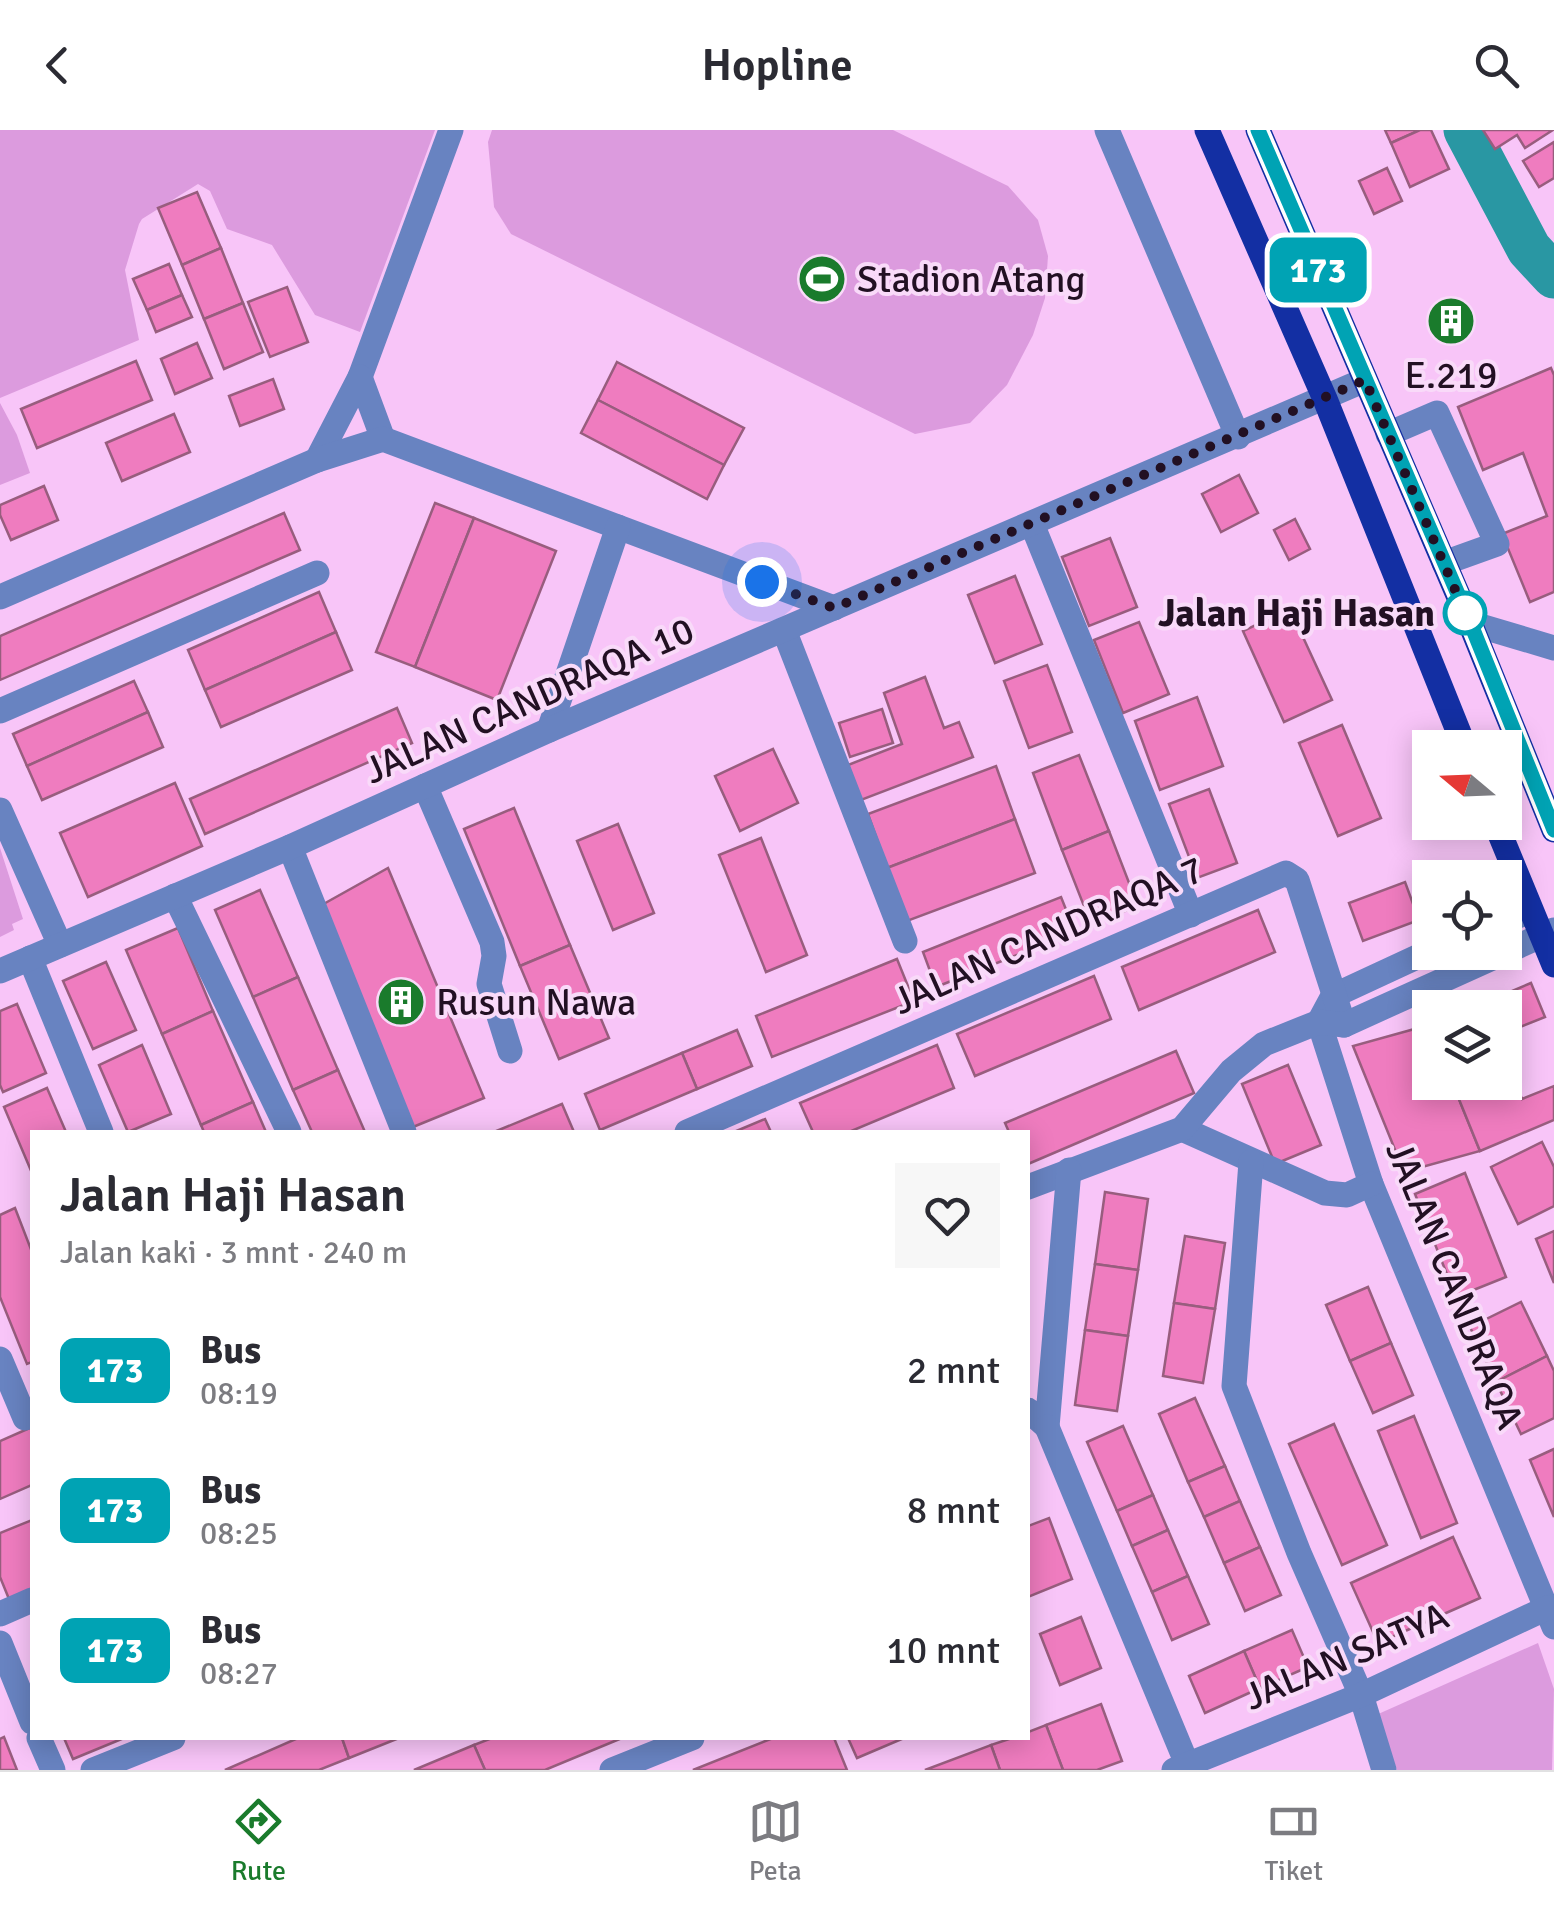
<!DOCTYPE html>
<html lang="id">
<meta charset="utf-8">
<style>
:root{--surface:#fff;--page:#f7f7f7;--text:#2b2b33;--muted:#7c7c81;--line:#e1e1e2;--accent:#1a7b2c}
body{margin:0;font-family:Signika,sans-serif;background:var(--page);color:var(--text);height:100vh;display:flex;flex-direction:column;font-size:38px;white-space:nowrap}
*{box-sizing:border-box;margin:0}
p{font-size:32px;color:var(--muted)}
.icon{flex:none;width:55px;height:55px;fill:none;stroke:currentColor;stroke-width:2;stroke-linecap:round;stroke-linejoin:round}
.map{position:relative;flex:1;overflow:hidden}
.details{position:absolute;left:30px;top:1000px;width:1000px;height:610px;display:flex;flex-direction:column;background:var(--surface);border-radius:0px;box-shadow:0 5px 25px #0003}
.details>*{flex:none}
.badge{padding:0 20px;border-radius:15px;font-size:35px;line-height:65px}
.needle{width:65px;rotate:289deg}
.tools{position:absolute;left:1412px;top:600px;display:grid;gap:20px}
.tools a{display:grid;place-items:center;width:110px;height:110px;border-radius:0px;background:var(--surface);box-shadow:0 5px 25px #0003;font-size:50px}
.you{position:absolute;width:50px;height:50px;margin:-25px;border:8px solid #fff;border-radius:50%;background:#1a73e8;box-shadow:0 0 0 15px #1a73e833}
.map>.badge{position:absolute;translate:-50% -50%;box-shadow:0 0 0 5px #fff}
.round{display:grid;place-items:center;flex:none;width:105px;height:105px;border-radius:0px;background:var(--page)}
.overview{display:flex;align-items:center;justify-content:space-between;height:170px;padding:0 30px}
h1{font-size:48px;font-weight:600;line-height:75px}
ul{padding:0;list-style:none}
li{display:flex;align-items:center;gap:30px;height:140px;padding:0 30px}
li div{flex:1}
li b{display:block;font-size:38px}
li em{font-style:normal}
li .badge{min-width:110px;font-weight:700;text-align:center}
header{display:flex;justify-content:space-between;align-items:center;height:130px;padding:0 30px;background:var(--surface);font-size:45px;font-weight:600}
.menu{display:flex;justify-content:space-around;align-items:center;height:140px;border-top:2px solid var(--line);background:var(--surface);font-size:28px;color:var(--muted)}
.menu a{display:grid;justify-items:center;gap:5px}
.menu .current{color:var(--accent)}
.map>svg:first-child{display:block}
</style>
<header><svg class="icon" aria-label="back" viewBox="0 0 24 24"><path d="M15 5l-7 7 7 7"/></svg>Hopline<svg class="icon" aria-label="search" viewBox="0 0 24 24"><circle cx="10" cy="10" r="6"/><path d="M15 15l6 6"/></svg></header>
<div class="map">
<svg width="1554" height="1640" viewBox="0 0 1554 1640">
<rect width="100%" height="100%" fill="#f8c5f8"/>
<g fill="#dc9bde">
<path d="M0 0H435L360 202 315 185 272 115 227 99 210 61 198 54 142 89 139 94 125 140 139 210 0 268Z"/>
<path d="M492 0H893L1008 56 1038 90 1048 126 1045 168 1033 205 1007 255 970 293 915 304 511 104 494 77 488 12Z"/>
<path d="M0 273 17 305 30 343 0 355Z"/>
<path d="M0 718 23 789 12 794 14 800 0 807Z"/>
<path d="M1538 1513 1554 1559 1552 1640H1397L1376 1585Z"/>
</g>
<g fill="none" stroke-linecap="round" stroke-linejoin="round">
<path stroke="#2997a3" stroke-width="45" d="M1466 0 1529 119 1554 146"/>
</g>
<g fill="#ef7cbf" stroke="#985d7e" stroke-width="2.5">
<path d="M1385 0H1420L1391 13Z"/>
<path d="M1420 0H1431L1449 39 1410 57 1391 13Z"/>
<path d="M1483 0H1553L1525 18 1517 5 1495 19Z"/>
<path d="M1554 12V48L1539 57 1523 31Z"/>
<path d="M1387 38 1402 71 1374 84 1359 51Z"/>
<path d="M197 62 221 118 182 135 158 78Z"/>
<path d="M221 118 243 173 204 189 182 135Z"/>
<path d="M169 134 182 165 147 180 133 149Z"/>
<path d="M287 157 308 212 270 227 248 172Z"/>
<path d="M182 165 192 187 156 202 147 180Z"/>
<path d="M1457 172 1470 192 1444 209 1431 189Z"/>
<path d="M243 173 263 222 224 239 204 189Z"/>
<path d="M197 213 212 248 175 264 161 229Z"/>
<path d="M136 231 152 270 37 318 21 279Z"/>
<path d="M617 232 744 298 724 335 598 270Z"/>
<path d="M1551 238 1554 245V462L1530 472 1502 404 1547 386 1523 323 1483 340 1458 277Z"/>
<path d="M273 249 284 279 240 296 229 266Z"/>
<path d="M598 270 724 335 707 369 581 303Z"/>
<path d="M174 284 190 322 122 351 106 313Z"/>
<path d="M1239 345 1258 383 1221 402 1202 364Z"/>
<path d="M44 356 58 390 11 410 0 385V375Z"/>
<path d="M435 373 474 388 415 537 376 522Z"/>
<path d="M284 383 300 420 0 550V506Z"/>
<path d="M474 388 556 421 497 570 415 537Z"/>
<path d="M1295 389 1310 419 1289 430 1274 400Z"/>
<path d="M1110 408 1137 477 1089 496 1062 427Z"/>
<path d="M1015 446 1042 514 995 533 968 465Z"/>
<path d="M319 462 336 502 205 560 188 520Z"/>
<path d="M1290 479 1332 570 1284 592 1243 501Z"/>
<path d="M1139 492 1169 564 1123 583 1094 510Z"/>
<path d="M336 502 352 540 221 597 205 560Z"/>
<path d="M1047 535 1072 602 1029 618 1004 551Z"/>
<path d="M925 547 944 598 959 592 973 627 861 670 848 635 902 614 884 563Z"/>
<path d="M134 551 148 582 27 636 13 604Z"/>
<path d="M1197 567 1223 636 1160 660 1135 591Z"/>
<path d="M397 578 412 613 205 704 190 669Z"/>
<path d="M882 579 893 613 850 627 839 593Z"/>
<path d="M148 582 163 617 42 670 27 636Z"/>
<path d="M1342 595 1381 688 1338 706 1299 613Z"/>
<path d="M773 619 798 673 740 701 715 646Z"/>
<path d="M1079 625 1109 701 1062 720 1033 643Z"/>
<path d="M996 636 1015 689 887 738 868 684Z"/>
<path d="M175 653 202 716 88 767 60 703Z"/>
<path d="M1209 659 1237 733 1197 748 1169 674Z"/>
<path d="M514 678 570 815 520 836 464 699Z"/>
<path d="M1015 689 1035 743 907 791 887 738Z"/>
<path d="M618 694 654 783 613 800 577 711Z"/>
<path d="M1109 701 1138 776 1091 794 1062 720Z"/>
<path d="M761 708 807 825 766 842 719 725Z"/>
<path d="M388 738 484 968 408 999 320 776Z"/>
<path d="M1405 752 1419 790 1363 811 1349 773Z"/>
<path d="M260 760 298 847 253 867 215 780Z"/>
<path d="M1061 767 1075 802 936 857 923 822Z"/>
<path d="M1258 780 1275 822 1139 880 1122 837Z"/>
<path d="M178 798 213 881 162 904 126 820Z"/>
<path d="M570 815 609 908 559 929 520 836Z"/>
<path d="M897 829 914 871 772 927 756 886Z"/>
<path d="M106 832 136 900 93 919 63 851Z"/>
<path d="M1094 846 1111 889 975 946 957 904Z"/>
<path d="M298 847 338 940 293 960 253 867Z"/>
<path d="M1531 853 1545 887 1505 903V878H1472Z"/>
<path d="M17 874 46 943 3 962 0 955V881Z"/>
<path d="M213 881 253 972 201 995 162 904Z"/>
<path d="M1429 895 1430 952H1452L1480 1021 1404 1042 1353 916Z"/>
<path d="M737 900 752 936 697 959 682 923Z"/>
<path d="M142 915 171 984 128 1002 99 935Z"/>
<path d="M937 915 954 958 849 1002H813L800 973Z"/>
<path d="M1176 921 1194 963 1028 1034V1002H1009L1005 993Z"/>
<path d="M682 923 697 959 600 1000 585 964Z"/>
<path d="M1505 927 1522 969 1554 956V990L1480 1021 1452 952H1505Z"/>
<path d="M1288 935 1321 1015 1275 1034 1242 954Z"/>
<path d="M338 940 365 1002H312L293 960Z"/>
<path d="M47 958 66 1002H32V1043L4 977Z"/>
<path d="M253 972 266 1002H204L201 995Z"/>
<path d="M562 974 574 1002H494Z"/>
<path d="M765 989 771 1002H734Z"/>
<path d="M1542 1012 1554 1037V1076L1518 1094 1491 1037Z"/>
<path d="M1465 1043 1506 1147 1456 1167 1415 1064Z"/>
<path d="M1105 1062 1148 1069 1138 1140 1095 1134Z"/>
<path d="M15 1078 32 1122V1232L27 1234 0 1167V1085Z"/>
<path d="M1554 1101V1153L1536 1109Z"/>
<path d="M1185 1106 1225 1113 1215 1179 1174 1173Z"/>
<path d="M1095 1134 1138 1140 1128 1206 1085 1200Z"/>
<path d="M1368 1157 1391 1213 1350 1231 1326 1175Z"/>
<path d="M1521 1172 1547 1226 1496 1252 1470 1197Z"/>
<path d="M1174 1173 1215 1179 1203 1253 1163 1246Z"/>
<path d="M1085 1200 1128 1206 1117 1281 1075 1275Z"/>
<path d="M1391 1213 1413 1265 1373 1283 1350 1231Z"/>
<path d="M1547 1226 1554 1241V1288L1521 1304 1496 1252Z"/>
<path d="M1195 1268 1225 1336 1188 1352 1159 1284Z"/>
<path d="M1414 1286 1457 1393 1421 1408 1378 1301Z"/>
<path d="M1334 1294 1387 1415 1342 1435 1289 1314Z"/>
<path d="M1123 1296 1153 1365 1117 1381 1087 1312Z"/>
<path d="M32 1297V1355L0 1369V1311Z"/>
<path d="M1554 1319V1387L1530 1330Z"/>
<path d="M1225 1336 1240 1371 1204 1387 1188 1352Z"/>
<path d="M1153 1365 1168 1400 1132 1416 1117 1381Z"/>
<path d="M1240 1371 1260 1417 1224 1433 1204 1387Z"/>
<path d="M1049 1388 1072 1449 1028 1467V1396Z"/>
<path d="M32 1390V1459L9 1469 0 1447V1403Z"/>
<path d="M1168 1400 1188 1446 1152 1462 1132 1416Z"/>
<path d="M1453 1407 1480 1468 1378 1513 1351 1453Z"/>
<path d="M1260 1417 1281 1465 1245 1481 1224 1433Z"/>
<path d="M1188 1446 1209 1494 1172 1510 1152 1462Z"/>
<path d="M1081 1487 1101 1538 1060 1555 1040 1504Z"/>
<path d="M1292 1500 1308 1537 1260 1558 1244 1521Z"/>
<path d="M1244 1521 1260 1558 1205 1583 1189 1546Z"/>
<path d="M1101 1574 1122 1631 1097 1640H1063L1046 1595Z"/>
<path d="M1046 1595 1063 1640H1000L991 1615 1012 1608H1028V1602Z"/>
<path d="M4 1607 17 1640H0V1609Z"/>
<path d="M64 1608H124L73 1629Z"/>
<path d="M298 1608H342L349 1628 319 1640H225Z"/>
<path d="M342 1608H399L349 1628Z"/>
<path d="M492 1608H622L545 1640H485L474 1615Z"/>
<path d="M773 1608H834L847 1640H693Z"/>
<path d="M848 1608H904L857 1628Z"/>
<path d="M474 1615 485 1640H414Z"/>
<path d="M991 1615 1000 1640H925Z"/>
</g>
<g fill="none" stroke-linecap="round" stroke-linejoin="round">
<g stroke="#6883c1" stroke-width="25">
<path d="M1107 0 1238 307"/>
<path d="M360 247 451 0"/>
<path d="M1388 304 1437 283 1497 414 1444 433"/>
<path d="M317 330 360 247 383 309"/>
<path d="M1032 394 1191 785"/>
<path d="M0 467 317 330 383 309 834 478"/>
<path d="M1470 493 1554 518"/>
<path d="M784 500 905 811"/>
<path d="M0 581 317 443"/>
<path d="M549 600 618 397"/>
<path d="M425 656 492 812 494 826 489 854 510 921"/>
<path d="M0 680 60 815"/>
<path d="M290 717 404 1002"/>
<path d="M175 766 289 1002"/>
<path d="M1505 791 1531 781"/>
<path d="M1430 821 1333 866 1319 892 1371 1054 1554 1497"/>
<path d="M30 828 101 1002"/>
<path d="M0 841 290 717 549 600 1365 250"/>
<path d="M1182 999 1325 1063 1347 1065 1371 1054"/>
<path d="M687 1002 1286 743 1297 750 1344 895"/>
<path d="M1251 1032 1234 1256 1299 1423 1361 1565 1384 1640"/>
<path d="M1028 1057 1182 999 1231 941 1264 914 1319 892 1344 895 1554 800"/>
<path d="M0 1229 25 1288"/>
<path d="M1028 1280 1047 1297 1069 1040"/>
<path d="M1047 1297 1187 1634"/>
<path d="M0 1484 32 1470"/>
<path d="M0 1513 32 1592"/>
<path d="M39 1608 53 1640"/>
<path d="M93 1640 173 1608"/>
<path d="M612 1640 692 1608"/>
<path d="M1174 1640 1361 1565 1547 1478"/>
</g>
<g stroke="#132fa3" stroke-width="25">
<path d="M1207 0 1325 269 1465 618"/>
<path d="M1258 0 1470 493 1554 700"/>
<path d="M1495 692 1554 835"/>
</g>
</g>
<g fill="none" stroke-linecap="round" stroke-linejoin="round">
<g stroke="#fff" stroke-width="22">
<path id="line" d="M1258 0 1470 492 1554 700"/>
</g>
<use href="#line" stroke="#00a3b4" stroke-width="15"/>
<path stroke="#221023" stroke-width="10" stroke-dasharray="0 18" d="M762 452 834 478 1365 250 1465 483"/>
</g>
<defs>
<g id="stadium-disc" transform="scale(2.5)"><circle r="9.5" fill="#1a7b2c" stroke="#f9daf9"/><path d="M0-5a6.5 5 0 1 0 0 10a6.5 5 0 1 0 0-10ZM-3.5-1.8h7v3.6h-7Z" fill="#fff"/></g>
<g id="building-disc" transform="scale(2.5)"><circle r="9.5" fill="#1a7b2c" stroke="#f9daf9"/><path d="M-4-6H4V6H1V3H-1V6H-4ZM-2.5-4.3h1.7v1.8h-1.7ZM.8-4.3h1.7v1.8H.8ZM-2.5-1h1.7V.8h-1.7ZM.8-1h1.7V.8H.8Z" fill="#fff"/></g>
</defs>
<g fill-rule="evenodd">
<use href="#stadium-disc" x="822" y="149"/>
<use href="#building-disc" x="1451" y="191"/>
<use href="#building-disc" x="401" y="872"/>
</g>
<circle fill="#fff" stroke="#00a3b4" stroke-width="5" cx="1465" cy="483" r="20"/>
<g text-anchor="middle" stroke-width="8" stroke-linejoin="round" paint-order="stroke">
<g font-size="38" fill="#221023" stroke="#f9daf9" text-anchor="start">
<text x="857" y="162">Stadion Atang</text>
<text x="1451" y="258" text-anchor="middle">E.219</text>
<text x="436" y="885">Rusun Nawa</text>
</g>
<g font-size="38" font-weight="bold" fill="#221023" stroke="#f9daf9" text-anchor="end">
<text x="1435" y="496">Jalan Haji Hasan</text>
</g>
<g font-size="38" fill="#221023" stroke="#f9daf9">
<text transform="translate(529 570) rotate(-24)" y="13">JALAN CANDRAQA 10</text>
<text transform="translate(1048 805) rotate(-24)" y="13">JALAN CANDRAQA 7</text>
<text transform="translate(1455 1155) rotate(68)" y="13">JALAN CANDRAQA</text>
<text transform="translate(1346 1526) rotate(-23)" y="13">JALAN SATYA</text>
</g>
</g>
</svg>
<div class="tools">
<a><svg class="needle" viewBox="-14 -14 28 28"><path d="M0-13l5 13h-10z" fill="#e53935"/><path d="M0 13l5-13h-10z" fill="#7c7c81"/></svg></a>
<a><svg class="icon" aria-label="locate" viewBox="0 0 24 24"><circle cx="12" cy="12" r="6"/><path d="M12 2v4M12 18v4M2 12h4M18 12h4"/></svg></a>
<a><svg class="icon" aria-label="layers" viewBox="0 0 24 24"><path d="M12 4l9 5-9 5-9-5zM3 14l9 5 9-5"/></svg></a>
</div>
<div class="you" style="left:762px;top:452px"></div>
<b class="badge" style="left:1318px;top:140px;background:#00a3b4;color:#fff">173</b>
<section class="details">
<div class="overview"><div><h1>Jalan Haji Hasan</h1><p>Jalan kaki · 3 mnt · 240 m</p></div><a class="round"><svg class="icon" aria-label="heart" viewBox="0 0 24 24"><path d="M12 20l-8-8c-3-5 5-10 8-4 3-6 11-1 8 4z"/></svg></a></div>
<ul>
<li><span class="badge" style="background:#00a3b4;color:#fff">173</span><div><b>Bus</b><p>08:19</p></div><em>2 mnt</em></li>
<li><span class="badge" style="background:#00a3b4;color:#fff">173</span><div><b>Bus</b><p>08:25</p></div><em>8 mnt</em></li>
<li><span class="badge" style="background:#00a3b4;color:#fff">173</span><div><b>Bus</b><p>08:27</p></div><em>10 mnt</em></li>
</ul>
</section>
</div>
<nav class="menu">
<a class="current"><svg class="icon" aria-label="directions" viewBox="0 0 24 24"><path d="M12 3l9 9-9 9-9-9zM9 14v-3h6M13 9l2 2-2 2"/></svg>Rute</a>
<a><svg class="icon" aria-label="map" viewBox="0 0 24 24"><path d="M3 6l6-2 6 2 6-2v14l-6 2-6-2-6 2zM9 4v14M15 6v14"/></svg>Peta</a>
<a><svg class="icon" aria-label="tickets" viewBox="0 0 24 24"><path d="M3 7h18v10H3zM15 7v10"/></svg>Tiket</a>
</nav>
